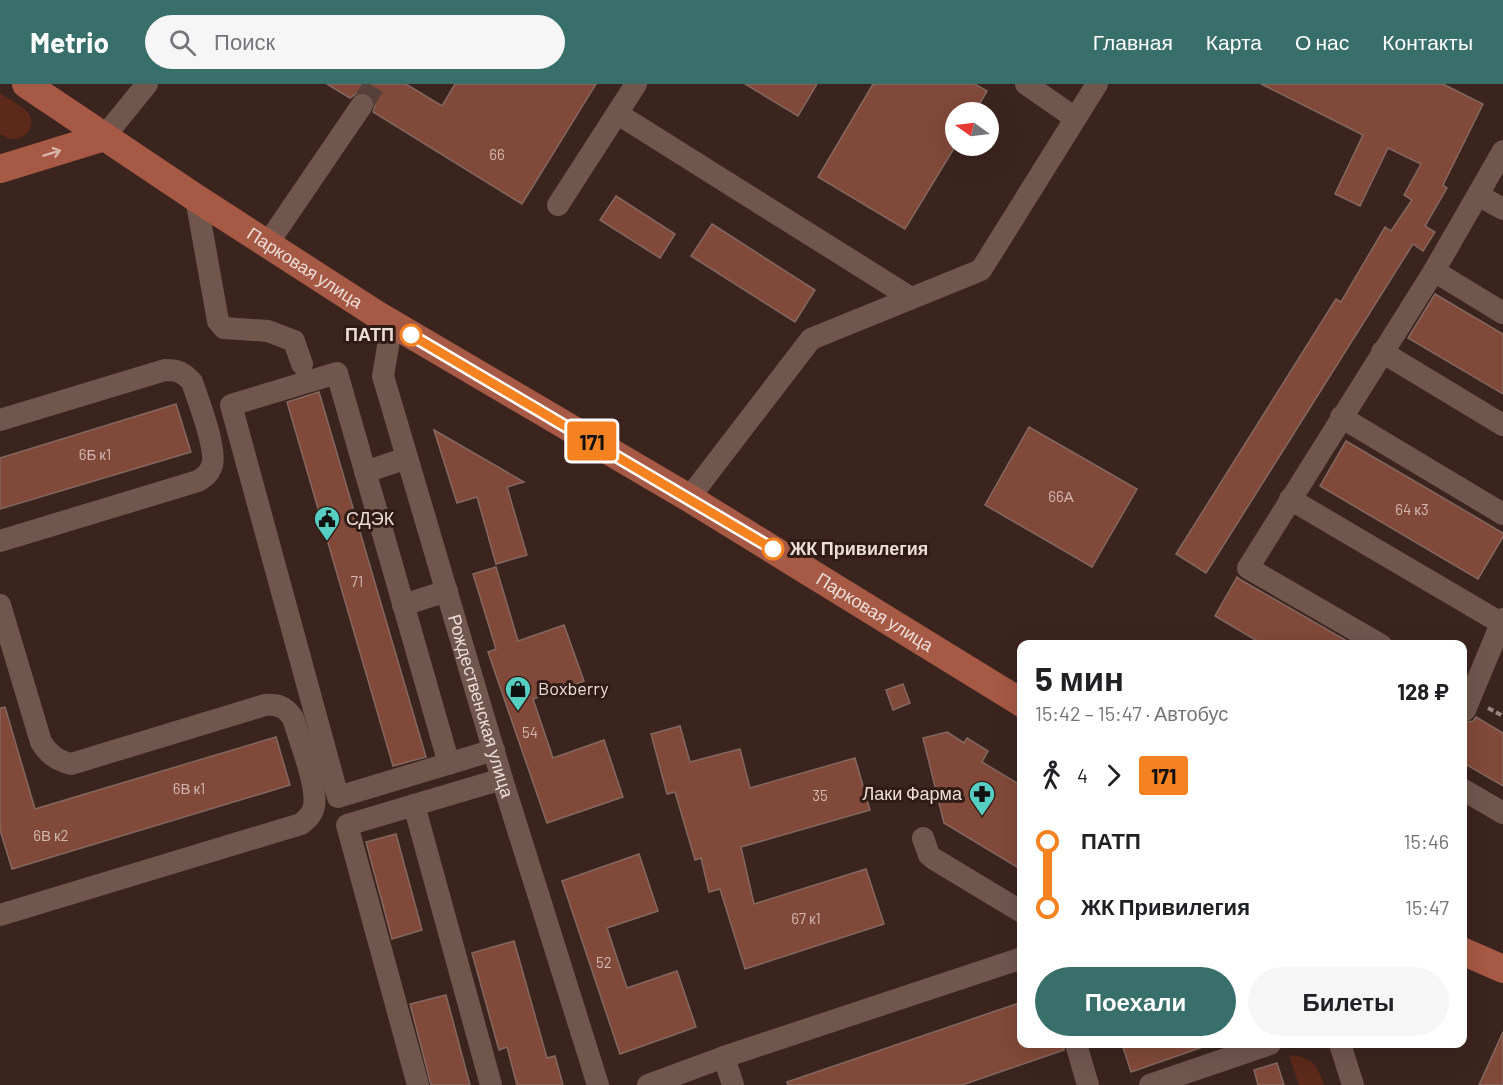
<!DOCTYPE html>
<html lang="ru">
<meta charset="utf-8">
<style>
:root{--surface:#fff;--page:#f6f6f6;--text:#202124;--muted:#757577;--accent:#396f6b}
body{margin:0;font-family:Barlow,sans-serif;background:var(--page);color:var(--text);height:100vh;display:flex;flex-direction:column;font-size:22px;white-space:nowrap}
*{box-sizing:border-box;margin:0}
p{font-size:20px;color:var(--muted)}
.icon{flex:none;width:33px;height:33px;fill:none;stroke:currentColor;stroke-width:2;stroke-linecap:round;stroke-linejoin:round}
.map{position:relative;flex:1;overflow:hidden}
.details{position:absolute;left:1017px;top:556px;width:450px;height:408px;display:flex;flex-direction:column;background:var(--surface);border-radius:12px;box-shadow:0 6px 24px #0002}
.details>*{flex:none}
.badge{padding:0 12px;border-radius:4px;font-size:21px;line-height:39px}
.needle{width:39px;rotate:284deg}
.controls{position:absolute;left:945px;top:18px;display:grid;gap:12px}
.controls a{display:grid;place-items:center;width:54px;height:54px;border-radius:50%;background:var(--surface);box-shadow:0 6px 24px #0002;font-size:30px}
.map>.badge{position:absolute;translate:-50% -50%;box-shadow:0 0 0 3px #fff}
.legs{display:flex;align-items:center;gap:9px;height:66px;padding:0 18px;font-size:20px}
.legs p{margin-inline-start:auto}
.head{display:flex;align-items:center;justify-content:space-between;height:102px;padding:0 18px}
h1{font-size:33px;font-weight:700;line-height:45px}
.button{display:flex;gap:12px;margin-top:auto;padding:12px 18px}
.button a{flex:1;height:69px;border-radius:36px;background:var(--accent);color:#fff;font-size:24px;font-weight:700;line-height:69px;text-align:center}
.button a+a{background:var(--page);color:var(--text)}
ul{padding:0 18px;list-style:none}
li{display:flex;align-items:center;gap:21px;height:66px;font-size:22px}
li i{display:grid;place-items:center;width:9px;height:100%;margin:0 8px;background:currentColor}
li i::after{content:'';width:15px;height:15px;margin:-8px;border:4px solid;border-radius:50%;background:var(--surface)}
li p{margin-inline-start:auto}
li:first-child i{background:linear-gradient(#0000 50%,currentColor 0)}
li:last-child i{background:linear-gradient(currentColor 50%,#0000 0)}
header{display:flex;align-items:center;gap:36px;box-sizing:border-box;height:84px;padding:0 30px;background:var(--accent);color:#fff}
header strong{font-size:28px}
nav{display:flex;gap:33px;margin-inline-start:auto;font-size:21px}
.search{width:420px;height:54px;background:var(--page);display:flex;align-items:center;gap:15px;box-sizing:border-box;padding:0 21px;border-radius:33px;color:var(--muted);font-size:22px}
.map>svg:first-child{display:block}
</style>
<header>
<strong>Metrio</strong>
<div class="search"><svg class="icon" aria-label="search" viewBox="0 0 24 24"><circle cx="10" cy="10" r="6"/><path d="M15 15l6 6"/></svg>Поиск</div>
<nav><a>Главная</a><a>Карта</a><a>О нас</a><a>Контакты</a></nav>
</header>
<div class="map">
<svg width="1503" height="1001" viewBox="0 0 1503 1001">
<rect width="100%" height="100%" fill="#3c241e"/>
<g fill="#5c291b">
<path d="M0 9C8 15 21 21 28 29 37 39 27 56 13 55 9 55 4 52 0 50Z"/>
<path d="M1289 971C1313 973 1316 979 1324 1001H1299Z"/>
</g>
<g fill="#81493a" stroke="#846860" stroke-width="1.5">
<path d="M327 0H406L442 22 455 0H596L522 120 373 28 375 23 374 16 369 10 364 8 357 9 350 14Z"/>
<path d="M745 0H817L798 32Z"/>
<path d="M873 0H975L987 7 975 28H956V61L905 145 818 93Z"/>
<path d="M1261 0H1443L1483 20 1443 101 1447 104 1425 142 1435 148 1423 167 1413 160 1206 489 1176 470 1336 215 1341 218 1385 143 1391 147 1412 116 1404 111 1421 80 1388 64 1360 122 1335 110 1363 51Z"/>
<path d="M616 112 675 150 660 174 600 136Z"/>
<path d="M712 140 815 206 795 238 691 172Z"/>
<path d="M1435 210 1503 250V310L1408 254Z"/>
<path d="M319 308 426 673 393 682 287 318Z"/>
<path d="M176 320 191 368 0 425V374Z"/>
<path d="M1029 343 1137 405 1092 483 985 421Z"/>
<path d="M434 346 524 398 507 403 527 471 496 480 477 413 457 419Z"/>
<path d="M1346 357 1503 449V453L1478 495 1320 402Z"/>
<path d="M496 483 518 557 564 541 584 597 533 615 553 674 604 656 623 713 547 739 488 568 496 565 473 490Z"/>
<path d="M1237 493 1241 496 1354 561H1264L1215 532Z"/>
<path d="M903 600 910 619 893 626 886 606Z"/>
<path d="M5 623 35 725 276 653 290 701 12 785 0 746V624Z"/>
<path d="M1476 633 1503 649V702L1462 678V639L1473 637Z"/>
<path d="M680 642 690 678 740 665 750 704 855 674 870 726 741 763 754 820 866 785 884 840 745 885 720 805 709 808 701 774 695 776 675 708 667 710 651 650Z"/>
<path d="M947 648 964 659 967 654 988 667 982 678 1022 702V786L944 739 923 654Z"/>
<path d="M396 750 422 846 392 855 366 758Z"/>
<path d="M639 770 658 827 607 844 627 904 677 887 696 943 620 970 562 797Z"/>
<path d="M514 857 547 974 555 972 563 1001H517L507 963 499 966 472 869Z"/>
<path d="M446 911 470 1001H431L410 920Z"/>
<path d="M1022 918V960H1063L1064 966 962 1001H788L787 998Z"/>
<path d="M1503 948V1001H1479Z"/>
<path d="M1122 960H1203V963L1131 988Z"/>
<path d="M1277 979 1284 1001H1258L1254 986Z"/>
</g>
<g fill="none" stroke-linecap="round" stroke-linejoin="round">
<path stroke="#57403a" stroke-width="22" stroke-dasharray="22 11" stroke-linecap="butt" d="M362 21 375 0"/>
<path stroke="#9a8680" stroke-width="4" stroke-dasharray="6 3" stroke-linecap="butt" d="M1488 624 1503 632"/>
<g stroke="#71564e" stroke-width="22">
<path d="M1026 0 1075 34"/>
<path d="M618 30 911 214"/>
<path d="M104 53 147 0"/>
<path d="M1478 111 1503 125"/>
<path d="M196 114 218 237 224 244 268 247 294 257 302 280"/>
<path d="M558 121 636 0"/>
<path d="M268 159 362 21"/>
<path d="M1434 187 1503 229"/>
<path id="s1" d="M392 239 383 292 502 695 598 1001"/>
<path d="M1382 268 1503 341"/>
<path d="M1341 333 1503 430"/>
<path d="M0 336 165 286C178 286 183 288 192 298 198 316 219 369 211 384 208 391 204 393 198 397L0 457"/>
<path d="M365 388 407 374"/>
<path d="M689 414 811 255 981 186 1097 0"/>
<path d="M1290 415 1501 539"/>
<path d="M0 521 41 658C49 671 57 676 71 680L265 621C279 620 285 623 293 634 299 655 318 702 314 722 313 730 307 735 301 740L0 831"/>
<path d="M403 521 447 507"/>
<path d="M1381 561 1248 484 1434 187 1503 67"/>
<path d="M1465 626 1503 535"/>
<path d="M449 680 337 289 231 321 338 713 494 666"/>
<path d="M1462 705 1503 729"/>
<path d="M414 721 491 1001"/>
<path d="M923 754 929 771 934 775 1022 828"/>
<path d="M1076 960 1088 1001"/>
<path d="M1340 960 1353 1001"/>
<path d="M724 973 733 1001"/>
<path d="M418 1001 347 741 502 695"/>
<path d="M648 1001 724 973 1022 874"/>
<path d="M1150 1001 1270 960"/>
</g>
<g stroke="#a65944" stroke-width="28">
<path id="s2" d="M26 0 196 114 376 230 689 414 1022 619"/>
<path d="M0 85 104 53"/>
<path d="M1462 867 1503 885"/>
</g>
</g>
<defs><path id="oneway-shaft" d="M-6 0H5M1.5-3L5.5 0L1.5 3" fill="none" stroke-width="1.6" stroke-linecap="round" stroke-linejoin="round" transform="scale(1.5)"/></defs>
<use stroke="#d8b5ac" href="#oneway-shaft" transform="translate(52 69) rotate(-17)"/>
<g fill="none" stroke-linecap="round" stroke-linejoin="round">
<g stroke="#fff" stroke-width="14">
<path id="line-1" d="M411 251 773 465"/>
</g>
<use href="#line-1" stroke="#f58220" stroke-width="9"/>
</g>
<defs>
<g id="civic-pin" transform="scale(1.35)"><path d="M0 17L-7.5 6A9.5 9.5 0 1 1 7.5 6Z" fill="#57cec2" stroke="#311b15"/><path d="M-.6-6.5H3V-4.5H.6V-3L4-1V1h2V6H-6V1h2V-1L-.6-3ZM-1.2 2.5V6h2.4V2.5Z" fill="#111"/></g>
<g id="shop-pin" transform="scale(1.35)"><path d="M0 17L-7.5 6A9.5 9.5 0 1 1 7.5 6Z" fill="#57cec2" stroke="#311b15"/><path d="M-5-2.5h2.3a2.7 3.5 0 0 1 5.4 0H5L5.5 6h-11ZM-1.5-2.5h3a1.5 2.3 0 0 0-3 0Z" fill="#111"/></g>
<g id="pharmacy-pin" transform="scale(1.35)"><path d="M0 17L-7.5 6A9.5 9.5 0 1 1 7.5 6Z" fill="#57cec2" stroke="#311b15"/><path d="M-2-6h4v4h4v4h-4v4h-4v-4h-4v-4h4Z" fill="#111"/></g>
</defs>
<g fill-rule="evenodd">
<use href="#civic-pin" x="327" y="435"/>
<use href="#shop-pin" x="518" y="605"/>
<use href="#pharmacy-pin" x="982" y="710"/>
</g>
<g fill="#fff" stroke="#f58220" stroke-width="3">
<circle cx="411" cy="251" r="10"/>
<circle cx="773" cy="465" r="10"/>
</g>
<g text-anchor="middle" stroke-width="6" stroke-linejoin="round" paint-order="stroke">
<g font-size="15" fill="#d2b8b0">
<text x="497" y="76">66</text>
<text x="95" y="376">6Б к1</text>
<text x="1061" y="418">66А</text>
<text x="1412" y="431">64 к3</text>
<text x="357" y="503">71</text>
<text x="530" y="654">54</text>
<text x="189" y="710">6В к1</text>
<text x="820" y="717">35</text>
<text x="51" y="757">6В к2</text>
<text x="806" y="840">67 к1</text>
<text x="604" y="884">52</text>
</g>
<g font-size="18" fill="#edddd8" stroke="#311b15">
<text dy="6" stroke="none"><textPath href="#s2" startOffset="334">Парковая улица</textPath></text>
<text dy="6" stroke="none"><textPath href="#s2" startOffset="1000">Парковая улица</textPath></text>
<text dy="6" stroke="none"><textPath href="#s1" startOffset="398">Рождественская улица</textPath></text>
</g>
<g font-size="18" font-weight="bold" fill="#edddd8" stroke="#311b15" text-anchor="end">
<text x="394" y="257">ПАТП</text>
<text x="790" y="471" text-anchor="start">ЖК Привилегия</text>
</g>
<g font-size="18" fill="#edddd8" stroke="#311b15" text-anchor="start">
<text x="346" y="441">СДЭК</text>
<text x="538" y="611">Boxberry</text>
<text x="962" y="716" text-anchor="end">Лаки Фарма</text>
</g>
</g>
</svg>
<div class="controls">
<a><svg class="needle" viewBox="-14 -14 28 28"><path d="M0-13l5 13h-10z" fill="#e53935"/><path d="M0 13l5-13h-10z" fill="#757577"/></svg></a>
</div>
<b class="badge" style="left:592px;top:357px;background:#f58220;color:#111">171</b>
<section class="details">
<div class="head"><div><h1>5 мин</h1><p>15:42 – 15:47 · Автобус</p></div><b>128 ₽</b></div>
<div class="legs"><svg class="icon" aria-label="walk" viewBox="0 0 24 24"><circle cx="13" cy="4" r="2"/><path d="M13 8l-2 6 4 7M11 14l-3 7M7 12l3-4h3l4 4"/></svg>4<svg class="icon" aria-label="forward" viewBox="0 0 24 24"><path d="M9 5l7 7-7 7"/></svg><b class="badge" style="background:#f58220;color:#111">171</b></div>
<ul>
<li><i style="color:#f58220"></i><b>ПАТП</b><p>15:46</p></li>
<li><i style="color:#f58220"></i><b>ЖК Привилегия</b><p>15:47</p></li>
</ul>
<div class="button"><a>Поехали</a><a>Билеты</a></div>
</section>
</div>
